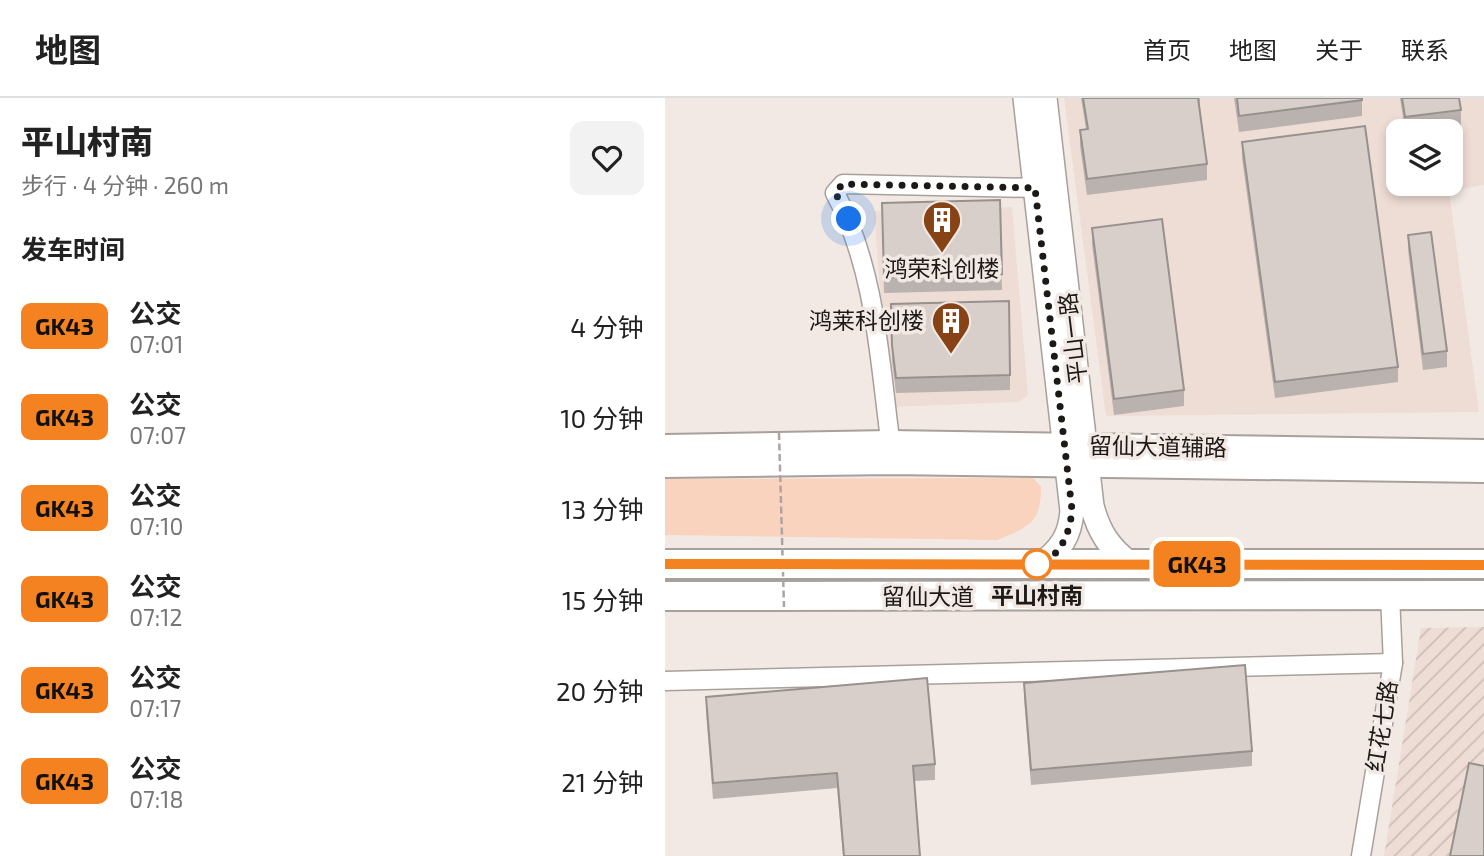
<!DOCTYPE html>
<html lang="zh">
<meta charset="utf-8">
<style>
:root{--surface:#fff;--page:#f2f2f2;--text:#222;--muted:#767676;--line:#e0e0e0}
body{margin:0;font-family:"Exo 2","Noto Sans SC",sans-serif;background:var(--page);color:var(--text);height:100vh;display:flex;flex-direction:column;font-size:26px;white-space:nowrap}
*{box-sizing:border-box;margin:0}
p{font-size:23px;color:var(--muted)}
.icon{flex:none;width:38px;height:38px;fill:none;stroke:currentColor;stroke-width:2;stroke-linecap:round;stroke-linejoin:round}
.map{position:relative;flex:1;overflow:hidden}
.side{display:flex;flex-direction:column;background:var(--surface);width:665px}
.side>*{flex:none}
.badge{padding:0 14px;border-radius:10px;font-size:24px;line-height:46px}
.fabs{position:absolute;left:721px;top:21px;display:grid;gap:14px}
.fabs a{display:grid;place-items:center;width:77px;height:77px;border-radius:14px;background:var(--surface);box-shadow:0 4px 10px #0003;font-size:35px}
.you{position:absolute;width:35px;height:35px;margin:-18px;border:5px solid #fff;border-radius:50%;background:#1a73e8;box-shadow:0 0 0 10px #1a73e833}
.map>.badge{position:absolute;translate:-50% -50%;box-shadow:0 0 0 4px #fff}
h2{padding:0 21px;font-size:26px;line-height:63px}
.round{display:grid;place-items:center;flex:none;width:74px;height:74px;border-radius:14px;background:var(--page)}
.head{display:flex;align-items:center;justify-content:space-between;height:119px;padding:0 21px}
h1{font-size:33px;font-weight:800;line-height:52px}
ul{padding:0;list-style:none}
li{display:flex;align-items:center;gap:21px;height:91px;padding:0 21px}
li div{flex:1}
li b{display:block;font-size:26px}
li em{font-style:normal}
li .badge{min-width:77px;font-weight:700;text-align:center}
header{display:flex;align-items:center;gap:42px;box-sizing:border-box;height:98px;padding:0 35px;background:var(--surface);border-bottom:2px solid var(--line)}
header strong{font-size:33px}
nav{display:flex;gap:38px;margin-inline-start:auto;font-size:24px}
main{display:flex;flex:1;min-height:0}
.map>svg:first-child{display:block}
</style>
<header>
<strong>地图</strong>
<nav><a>首页</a><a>地图</a><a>关于</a><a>联系</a></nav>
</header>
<main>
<section class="side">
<div class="head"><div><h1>平山村南</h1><p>步行 · 4 分钟 · 260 m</p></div><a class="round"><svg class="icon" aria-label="heart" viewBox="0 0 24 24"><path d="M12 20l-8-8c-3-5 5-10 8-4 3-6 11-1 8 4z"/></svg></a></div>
<h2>发车时间</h2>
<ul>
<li><span class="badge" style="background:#f58220;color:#111">GK43</span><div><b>公交</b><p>07:01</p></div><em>4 分钟</em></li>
<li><span class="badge" style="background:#f58220;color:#111">GK43</span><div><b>公交</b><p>07:07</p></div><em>10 分钟</em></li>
<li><span class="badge" style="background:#f58220;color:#111">GK43</span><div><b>公交</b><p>07:10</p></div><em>13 分钟</em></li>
<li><span class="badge" style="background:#f58220;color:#111">GK43</span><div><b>公交</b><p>07:12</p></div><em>15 分钟</em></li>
<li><span class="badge" style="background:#f58220;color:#111">GK43</span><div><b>公交</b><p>07:17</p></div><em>20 分钟</em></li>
<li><span class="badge" style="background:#f58220;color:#111">GK43</span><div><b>公交</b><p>07:18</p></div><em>21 分钟</em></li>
</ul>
</section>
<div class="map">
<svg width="819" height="758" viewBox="0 0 819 758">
<defs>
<pattern id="industrial-furrows" width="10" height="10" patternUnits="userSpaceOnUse" patternTransform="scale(1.75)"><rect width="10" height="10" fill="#eeddd5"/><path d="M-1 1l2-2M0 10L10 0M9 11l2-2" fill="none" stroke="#ccbdb6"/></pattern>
</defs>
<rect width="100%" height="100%" fill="#f2e9e4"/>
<g fill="#eeddd5" fill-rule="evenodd">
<path d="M399 0H819V87L784 93 814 314 441 318ZM733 33H786V86H733Z"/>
<path d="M347 109 363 297 354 304 224 309 209 113Z"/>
</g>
<path fill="url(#industrial-furrows)" d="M819 529V758H719L756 530Z"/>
<path fill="#f9d3be" d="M368 380 376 389C376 426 363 429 332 442L0 437V381Z"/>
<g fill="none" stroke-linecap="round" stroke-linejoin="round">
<g stroke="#a8a09b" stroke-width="21">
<g id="minor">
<path d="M225 341C214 257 210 170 170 95L178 86 370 90"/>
<path d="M0 583 728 565"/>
<path d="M696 758 728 565 725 497"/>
</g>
</g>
<g stroke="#a8a09b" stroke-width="26">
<g id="tertiary">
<path d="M360 0 407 413C405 438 396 451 376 466"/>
<path d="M380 0 427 408C434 434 444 450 466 466"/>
</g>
</g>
<g stroke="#a8a09b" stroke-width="28">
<g id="secondary">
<path d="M0 349 225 345 819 354"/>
<path d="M0 367 226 364 819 372"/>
</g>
</g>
<g stroke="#a8a09b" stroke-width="32">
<g id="primary">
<path d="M0 466H819"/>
<path d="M0 498 819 497"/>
</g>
</g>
<use href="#minor" stroke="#fff" stroke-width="18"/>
<use href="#tertiary" stroke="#fff" stroke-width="23"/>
<use href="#secondary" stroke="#fff" stroke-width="24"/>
<use href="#primary" stroke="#fff" stroke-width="28"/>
<path stroke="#aca5a1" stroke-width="2.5" stroke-dasharray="7 3.5" stroke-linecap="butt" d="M114 335 119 509"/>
</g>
<g fill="#bab2af">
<path d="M416 0H535V9L542 66V82L422 97 415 48V32L421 31Z"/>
<path d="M569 0H697V18L574 34Z"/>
<path d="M735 0H794L796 12V28L755 33H740Z"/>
<path d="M577 44 733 269V284L610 300 577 60Z"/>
<path d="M335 102 337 192 219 195 217 105Z"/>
<path d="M427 130 519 292V308L449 317 427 146Z"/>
<path d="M743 137 782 253V269L758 272 743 152Z"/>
<path d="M226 206 345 277V292L231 295 227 263Z"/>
<path d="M359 585 587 653V668L366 687 359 601Z"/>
<path d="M41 599 270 666V682L249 683 255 758H178L172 690 48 701 41 614Z"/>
</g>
<g fill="#d8cfcb" stroke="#97918e" stroke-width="2">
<path d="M418 0H533L542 66 422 81 415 32 423 31Z"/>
<path d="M572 0H697V2L574 18Z"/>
<path d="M737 0H794L796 12 740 19Z"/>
<path d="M700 28 733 269 610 284 577 44Z"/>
<path d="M335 102 337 176 219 179 217 105Z"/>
<path d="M497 121 519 292 449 301 427 130Z"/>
<path d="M766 134 782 253 758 256 743 137Z"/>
<path d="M344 203 345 277 231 280 227 247 226 206Z"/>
<path d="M580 567 587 653 366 672 359 585Z"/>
<path d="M262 580 270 666 248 668 255 758H179L172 675 48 685 41 599Z"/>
<path d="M804 665 819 668V758H785Z"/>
</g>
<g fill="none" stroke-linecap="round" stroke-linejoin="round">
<g stroke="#fff" stroke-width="16">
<path id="line" d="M0 466 819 467"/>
</g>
<use href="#line" stroke="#f58220" stroke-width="10"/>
<path stroke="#1c1917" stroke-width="7" stroke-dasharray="0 12.6" d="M184 121 170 94 178 86 370 90 407 412C405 434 396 460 372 466"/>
</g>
<defs>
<g id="building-pin" transform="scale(2.0125)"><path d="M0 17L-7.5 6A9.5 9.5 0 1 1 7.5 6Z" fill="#874316" stroke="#f2e9e4"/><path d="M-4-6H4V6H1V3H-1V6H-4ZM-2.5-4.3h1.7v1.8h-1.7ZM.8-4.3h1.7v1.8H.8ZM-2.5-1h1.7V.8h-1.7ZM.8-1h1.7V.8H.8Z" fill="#fff"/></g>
</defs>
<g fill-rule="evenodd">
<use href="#building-pin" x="277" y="122"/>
<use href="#building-pin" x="286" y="223"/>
</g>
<circle fill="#fff" stroke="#f58220" stroke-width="3.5" cx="372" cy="466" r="14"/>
<g text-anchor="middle" stroke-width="7" stroke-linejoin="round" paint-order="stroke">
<g font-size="23" fill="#1c1917" stroke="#f2e9e4">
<text x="277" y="179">鸿荣科创楼</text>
<text x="259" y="231" text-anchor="end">鸿莱科创楼</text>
</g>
<g font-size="23" fill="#1c1917" stroke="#f2e9e4">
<text transform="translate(408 240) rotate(-97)" y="8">平山一路</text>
<text transform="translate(493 349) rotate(1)" y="8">留仙大道辅路</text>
<text x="263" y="507">留仙大道</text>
<text transform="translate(717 628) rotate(-81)" y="8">红花七路</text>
</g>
<g font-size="23" font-weight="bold" fill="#1c1917" stroke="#f2e9e4">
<text x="372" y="506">平山村南</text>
</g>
</g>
</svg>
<div class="fabs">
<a><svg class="icon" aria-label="layers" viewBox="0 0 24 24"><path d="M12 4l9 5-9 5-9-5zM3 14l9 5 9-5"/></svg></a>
</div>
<div class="you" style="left:184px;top:121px"></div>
<b class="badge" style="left:532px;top:466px;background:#f58220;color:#111">GK43</b>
</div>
</main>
